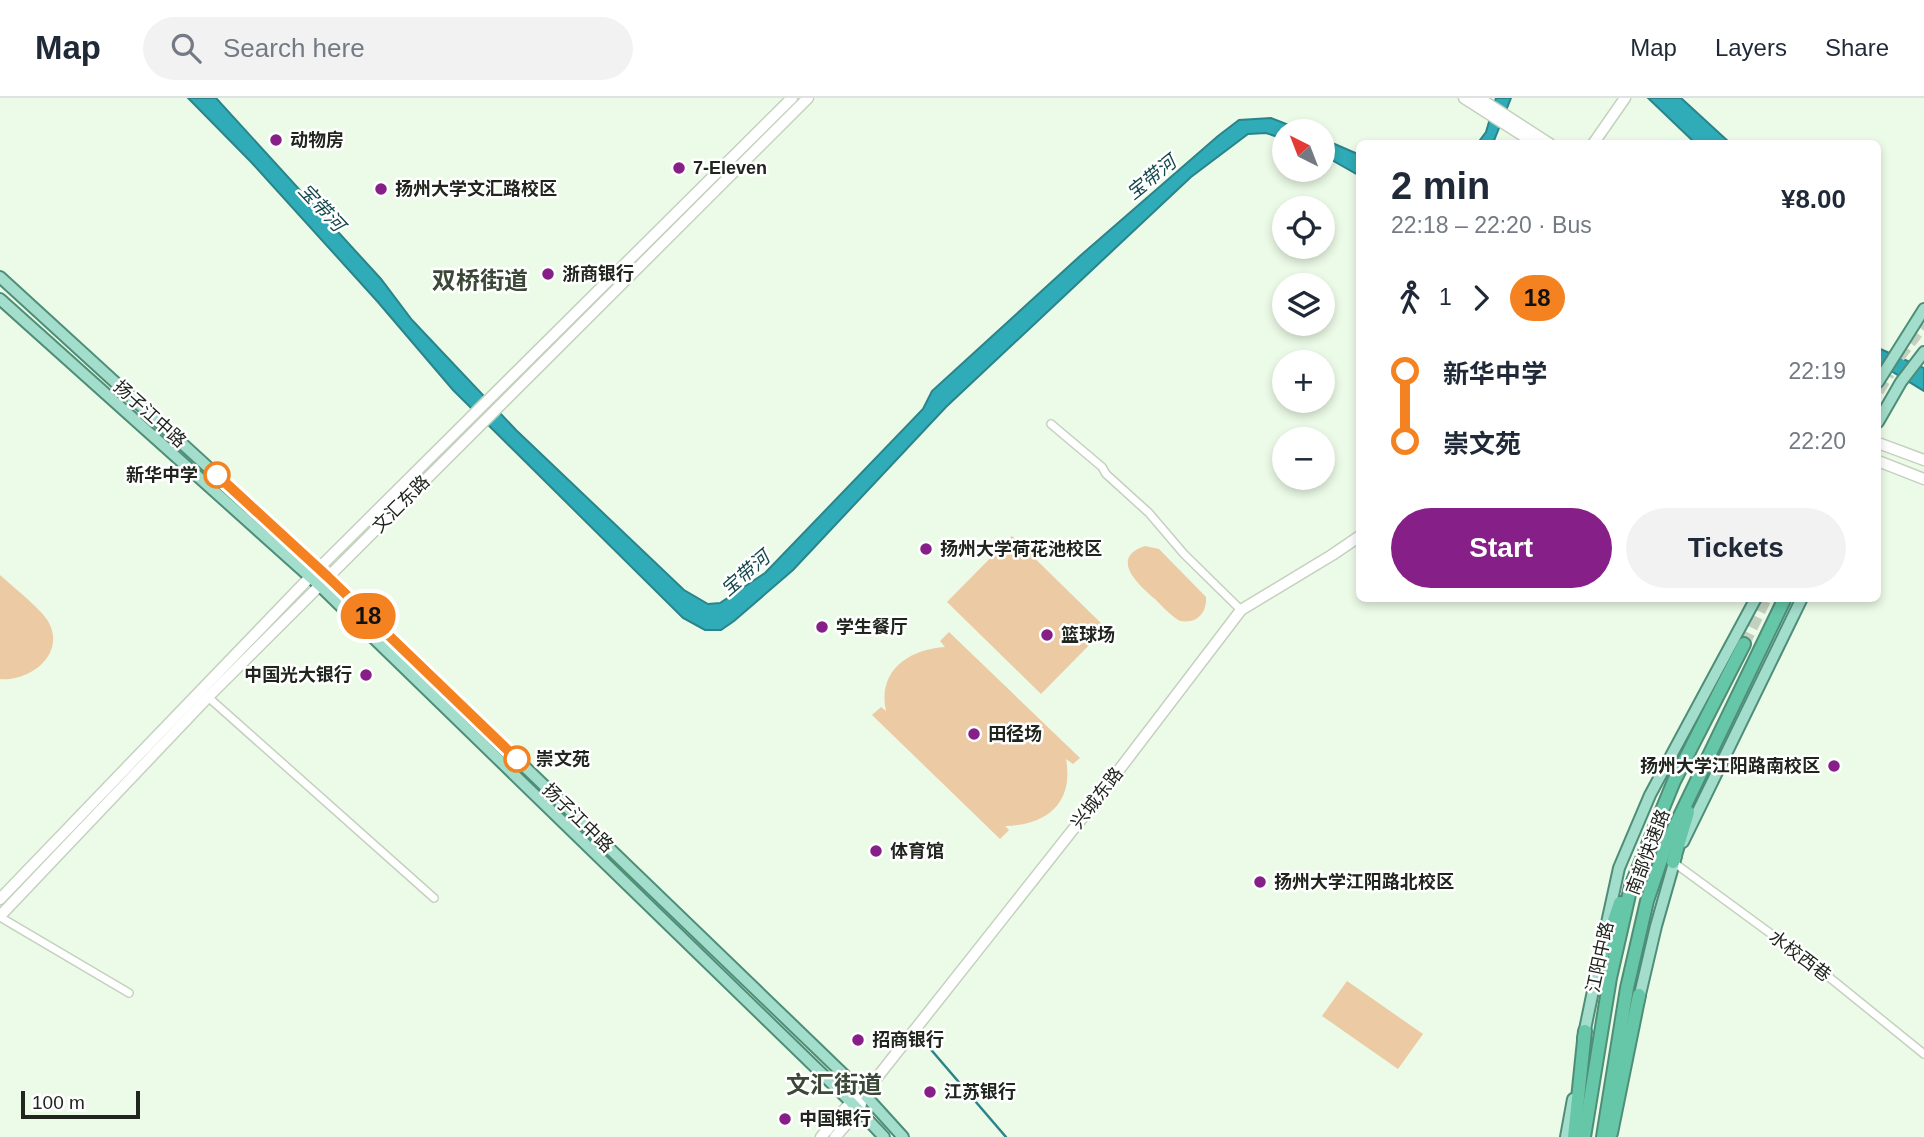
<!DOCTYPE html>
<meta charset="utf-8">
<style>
:root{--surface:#fff;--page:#f2f2f3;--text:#1f2937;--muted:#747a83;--line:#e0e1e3;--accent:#861f87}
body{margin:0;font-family:Arial,"Noto Sans SC",sans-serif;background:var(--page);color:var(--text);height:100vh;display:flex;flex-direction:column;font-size:26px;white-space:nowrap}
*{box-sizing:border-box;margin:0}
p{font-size:23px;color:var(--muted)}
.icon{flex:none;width:38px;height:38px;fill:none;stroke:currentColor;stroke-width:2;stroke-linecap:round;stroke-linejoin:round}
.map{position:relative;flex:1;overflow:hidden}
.panel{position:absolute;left:1356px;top:42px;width:525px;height:462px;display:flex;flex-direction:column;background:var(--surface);border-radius:10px;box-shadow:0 4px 10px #0003}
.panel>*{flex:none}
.badge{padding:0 14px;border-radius:23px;font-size:24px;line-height:46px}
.needle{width:46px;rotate:318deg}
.tools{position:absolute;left:1272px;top:21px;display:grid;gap:14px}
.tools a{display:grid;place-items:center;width:63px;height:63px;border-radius:50%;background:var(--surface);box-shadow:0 4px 10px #0003;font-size:35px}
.scale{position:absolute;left:21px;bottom:18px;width:119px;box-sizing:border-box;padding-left:7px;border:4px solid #20251e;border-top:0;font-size:19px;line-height:24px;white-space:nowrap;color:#20251e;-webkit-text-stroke:5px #fff;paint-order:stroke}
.map>.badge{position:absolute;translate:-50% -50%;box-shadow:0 0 0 4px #fff}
.legs{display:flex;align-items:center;gap:10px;height:77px;padding:0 35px;font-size:23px}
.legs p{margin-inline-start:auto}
.summary{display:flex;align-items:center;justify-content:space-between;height:119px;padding:0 35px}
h1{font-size:38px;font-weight:700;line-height:52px}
.primary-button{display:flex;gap:14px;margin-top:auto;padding:14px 35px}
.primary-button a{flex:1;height:80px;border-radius:42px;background:var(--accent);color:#fff;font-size:28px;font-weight:700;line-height:80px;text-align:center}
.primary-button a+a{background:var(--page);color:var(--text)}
ul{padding:0 35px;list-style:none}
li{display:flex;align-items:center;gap:24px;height:70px;font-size:26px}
li i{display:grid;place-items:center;width:10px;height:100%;margin:0 9px;background:currentColor}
li i::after{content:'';width:18px;height:18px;margin:-9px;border:5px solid;border-radius:50%;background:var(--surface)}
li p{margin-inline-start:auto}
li:first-child i{background:linear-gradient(#0000 50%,currentColor 0)}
li:last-child i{background:linear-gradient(currentColor 50%,#0000 0)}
header{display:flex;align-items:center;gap:42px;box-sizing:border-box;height:98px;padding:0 35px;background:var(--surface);border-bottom:2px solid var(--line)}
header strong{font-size:33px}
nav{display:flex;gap:38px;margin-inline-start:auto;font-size:24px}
.search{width:490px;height:63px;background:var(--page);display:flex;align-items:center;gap:18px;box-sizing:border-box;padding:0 24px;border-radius:38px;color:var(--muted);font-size:26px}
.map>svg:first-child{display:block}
</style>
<header>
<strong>Map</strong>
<div class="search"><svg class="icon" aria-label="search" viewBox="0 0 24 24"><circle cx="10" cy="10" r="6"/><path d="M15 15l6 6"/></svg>Search here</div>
<nav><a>Map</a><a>Layers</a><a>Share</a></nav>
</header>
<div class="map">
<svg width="1924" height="1039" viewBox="0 0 1924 1039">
<rect width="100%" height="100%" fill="#ecfbe7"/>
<g fill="#eccaa4">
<path d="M1012 438 1106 530 1041 596 947 504Z"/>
<path d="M1145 448 1159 451 1206 499C1207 515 1197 526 1180 523 1170 517 1163 509 1155 501 1140 488 1108 460 1145 448Z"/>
<path d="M0 477C12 488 40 510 48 523 67 556 30 584 0 581Z"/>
<path d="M949 534 1080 660 1073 666 1066 661C1074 705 1047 727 1005 728L1009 732 1000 741 872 617 881 609 886 613C877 573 909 551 945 549L940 543Z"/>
<path d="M1347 883 1423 936 1398 971 1322 918Z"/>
</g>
<g fill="#2facb8" stroke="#2a848a" stroke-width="2">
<path d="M188 0H216L381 181 412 222 516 332 684 492 708 506 720 505 765 475 923 311 932 293 1080 158 1218 38 1239 22 1271 20 1304 33H1284V41L1266 35 1248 36 1191 79 946 309 793 472 734 523 721 532H705L683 520 453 292 377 203 251 64Z"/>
<path d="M1496 0H1511L1493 45 1477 46 1486 34Z"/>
<path d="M1648 0H1681L1730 45H1695Z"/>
<path d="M1323 41 1360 57V78L1323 57Z"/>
<path d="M1878 250 1924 270V293L1878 265Z"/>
</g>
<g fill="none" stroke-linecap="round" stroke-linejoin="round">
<path stroke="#2a848a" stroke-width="2.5" d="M927 947 1006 1039"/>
<g stroke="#c3d0bf" stroke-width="12" stroke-dasharray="12 6" stroke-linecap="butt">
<path d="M1899 259 1924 226"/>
<path d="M1878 293 1889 275"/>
<path d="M1744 546 1766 500"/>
</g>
<g stroke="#c4d1be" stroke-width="10">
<g id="street">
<path d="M1051 326 1102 369 1106 376 1149 415 1184 456 1241 512"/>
<path d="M208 599 434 800"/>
<path d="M1673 764 1819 871 1924 956"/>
<path d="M0 819 129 895"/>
</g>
</g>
<g stroke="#c4d1be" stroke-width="13">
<g id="secondary">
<path d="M1464 0 1536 46"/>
<path d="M1479 0 1550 46"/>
<path d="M1593 46 1625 0"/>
<path d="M1878 345 1924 362"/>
<path d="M1878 363 1924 381"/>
<path d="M0 801 310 479 792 0"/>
<path d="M0 818 208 599 808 0"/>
<path d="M821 1039 851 1004 864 996 1090 710 1241 512 1332 457 1360 438"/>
<path d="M835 1039 859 1012 864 996"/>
</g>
</g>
<g stroke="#4e8e78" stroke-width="14">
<g id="primary">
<path d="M0 179 328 479 864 996 903 1039"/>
<path d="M0 201 319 487 851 1004 884 1039"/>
<path d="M1878 284 1924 211"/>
<path d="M1878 324 1901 284 1924 254"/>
<path d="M1683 744 1802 500"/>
<path d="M1605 834 1619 770 1650 697 1756 500"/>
<path d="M1638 905 1656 828 1676 758"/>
<path d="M1583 941 1599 864"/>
<path d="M1566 1039 1573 1001"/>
</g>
</g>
<g stroke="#4e8e78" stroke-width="16">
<g id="highway">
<path d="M1673 764 1688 714"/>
<path d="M1598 870 1620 805"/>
<path d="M1611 1035 1639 897"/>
<path d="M1574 1039 1585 933"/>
<path d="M1584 1039 1610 880 1631 788 1674 683 1744 546"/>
<path d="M1603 1039 1627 890 1647 803 1666 747 1785 500"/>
</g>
</g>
<use href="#street" stroke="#fff" stroke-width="7"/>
<use href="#secondary" stroke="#fff" stroke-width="10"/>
<use href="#primary" stroke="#a3ddcb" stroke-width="10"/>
<use href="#highway" stroke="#66c6a8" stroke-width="12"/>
</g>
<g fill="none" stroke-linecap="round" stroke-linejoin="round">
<g stroke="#fff" stroke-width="16">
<path id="line-1" d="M217 377 328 479 517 661"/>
</g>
<use href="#line-1" stroke="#f58220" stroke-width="10"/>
</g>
<g fill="#861f87" stroke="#fff" stroke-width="2.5">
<circle cx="276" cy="42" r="7"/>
<circle cx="679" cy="70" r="7"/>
<circle cx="381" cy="91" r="7"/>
<circle cx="548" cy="176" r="7"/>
<circle cx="926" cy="451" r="7"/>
<circle cx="822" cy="529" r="7"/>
<circle cx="1047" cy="537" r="7"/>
<circle cx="366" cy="577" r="7"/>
<circle cx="974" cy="636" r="7"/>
<circle cx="1834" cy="668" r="7"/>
<circle cx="876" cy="753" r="7"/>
<circle cx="1260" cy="784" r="7"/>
<circle cx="858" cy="942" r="7"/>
<circle cx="930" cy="994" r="7"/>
<circle cx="785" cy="1021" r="7"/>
</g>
<g fill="#fff" stroke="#f58220" stroke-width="3.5">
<circle cx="217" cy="377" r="12"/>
<circle cx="517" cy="661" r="12"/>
</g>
<g text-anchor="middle" stroke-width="5" stroke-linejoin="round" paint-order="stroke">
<g font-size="18" font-weight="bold" fill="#20251e" stroke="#fff" text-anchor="start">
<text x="290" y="48">动物房</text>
<text x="693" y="76">7-Eleven</text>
<text x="395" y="97">扬州大学文汇路校区</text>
<text x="562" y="182">浙商银行</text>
<text x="940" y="457">扬州大学荷花池校区</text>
<text x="836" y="535">学生餐厅</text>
<text x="1061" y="543">篮球场</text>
<text x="352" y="583" text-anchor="end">中国光大银行</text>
<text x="988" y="642">田径场</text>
<text x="1820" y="674" text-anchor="end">扬州大学江阳路南校区</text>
<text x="890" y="759">体育馆</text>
<text x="1274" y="790">扬州大学江阳路北校区</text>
<text x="872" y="948">招商银行</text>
<text x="944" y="1000">江苏银行</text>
<text x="799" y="1027">中国银行</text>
</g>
<g font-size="18" fill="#20251e" stroke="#fff">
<text transform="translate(150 316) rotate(42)" y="6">扬子江中路</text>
<text transform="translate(401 406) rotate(-45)" y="6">文汇东路</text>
<text transform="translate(1097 700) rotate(-52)" y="6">兴城东路</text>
<text transform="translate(578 720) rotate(44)" y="6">扬子江中路</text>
<text transform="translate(1648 754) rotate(-69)" y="6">南部快速路</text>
<text transform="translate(1800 858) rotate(37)" y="6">水校西巷</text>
<text transform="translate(1600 859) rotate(-78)" y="6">江阳中路</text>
</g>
<g font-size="18" font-weight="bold" fill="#20251e" stroke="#fff" text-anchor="end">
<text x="198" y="383">新华中学</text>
<text x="536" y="667" text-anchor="start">崇文苑</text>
</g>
<g font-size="19" font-style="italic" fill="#15494e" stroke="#fff">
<text transform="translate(1151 79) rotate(-39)" y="7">宝带河</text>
<text transform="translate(322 109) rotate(47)" y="7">宝带河</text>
<text transform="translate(745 475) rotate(-41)" y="7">宝带河</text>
</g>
<g font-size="24" font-weight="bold" fill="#3b4737" stroke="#fff">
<text x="480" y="191">双桥街道</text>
<text x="834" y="995">文汇街道</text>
</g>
</g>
</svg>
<div class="tools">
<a><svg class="needle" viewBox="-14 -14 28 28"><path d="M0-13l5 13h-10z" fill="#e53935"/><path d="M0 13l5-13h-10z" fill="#747a83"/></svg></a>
<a><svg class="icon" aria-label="locate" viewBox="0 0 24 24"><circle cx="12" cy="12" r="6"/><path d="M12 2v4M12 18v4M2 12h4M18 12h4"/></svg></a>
<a><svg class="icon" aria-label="layers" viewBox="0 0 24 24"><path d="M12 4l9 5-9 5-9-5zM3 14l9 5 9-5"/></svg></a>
<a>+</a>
<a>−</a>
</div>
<div class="scale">100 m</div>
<b class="badge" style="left:368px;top:518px;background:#f58220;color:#111">18</b>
<section class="panel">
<div class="summary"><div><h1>2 min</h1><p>22:18 – 22:20 · Bus</p></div><b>¥8.00</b></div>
<div class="legs"><svg class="icon" aria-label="walk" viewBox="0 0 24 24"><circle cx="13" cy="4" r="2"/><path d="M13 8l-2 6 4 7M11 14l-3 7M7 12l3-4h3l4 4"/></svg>1<svg class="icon" aria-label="forward" viewBox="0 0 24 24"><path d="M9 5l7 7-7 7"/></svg><b class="badge" style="background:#f58220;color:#111">18</b></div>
<ul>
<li><i style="color:#f58220"></i><b>新华中学</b><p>22:19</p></li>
<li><i style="color:#f58220"></i><b>崇文苑</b><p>22:20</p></li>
</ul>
<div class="primary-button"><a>Start</a><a>Tickets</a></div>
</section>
</div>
